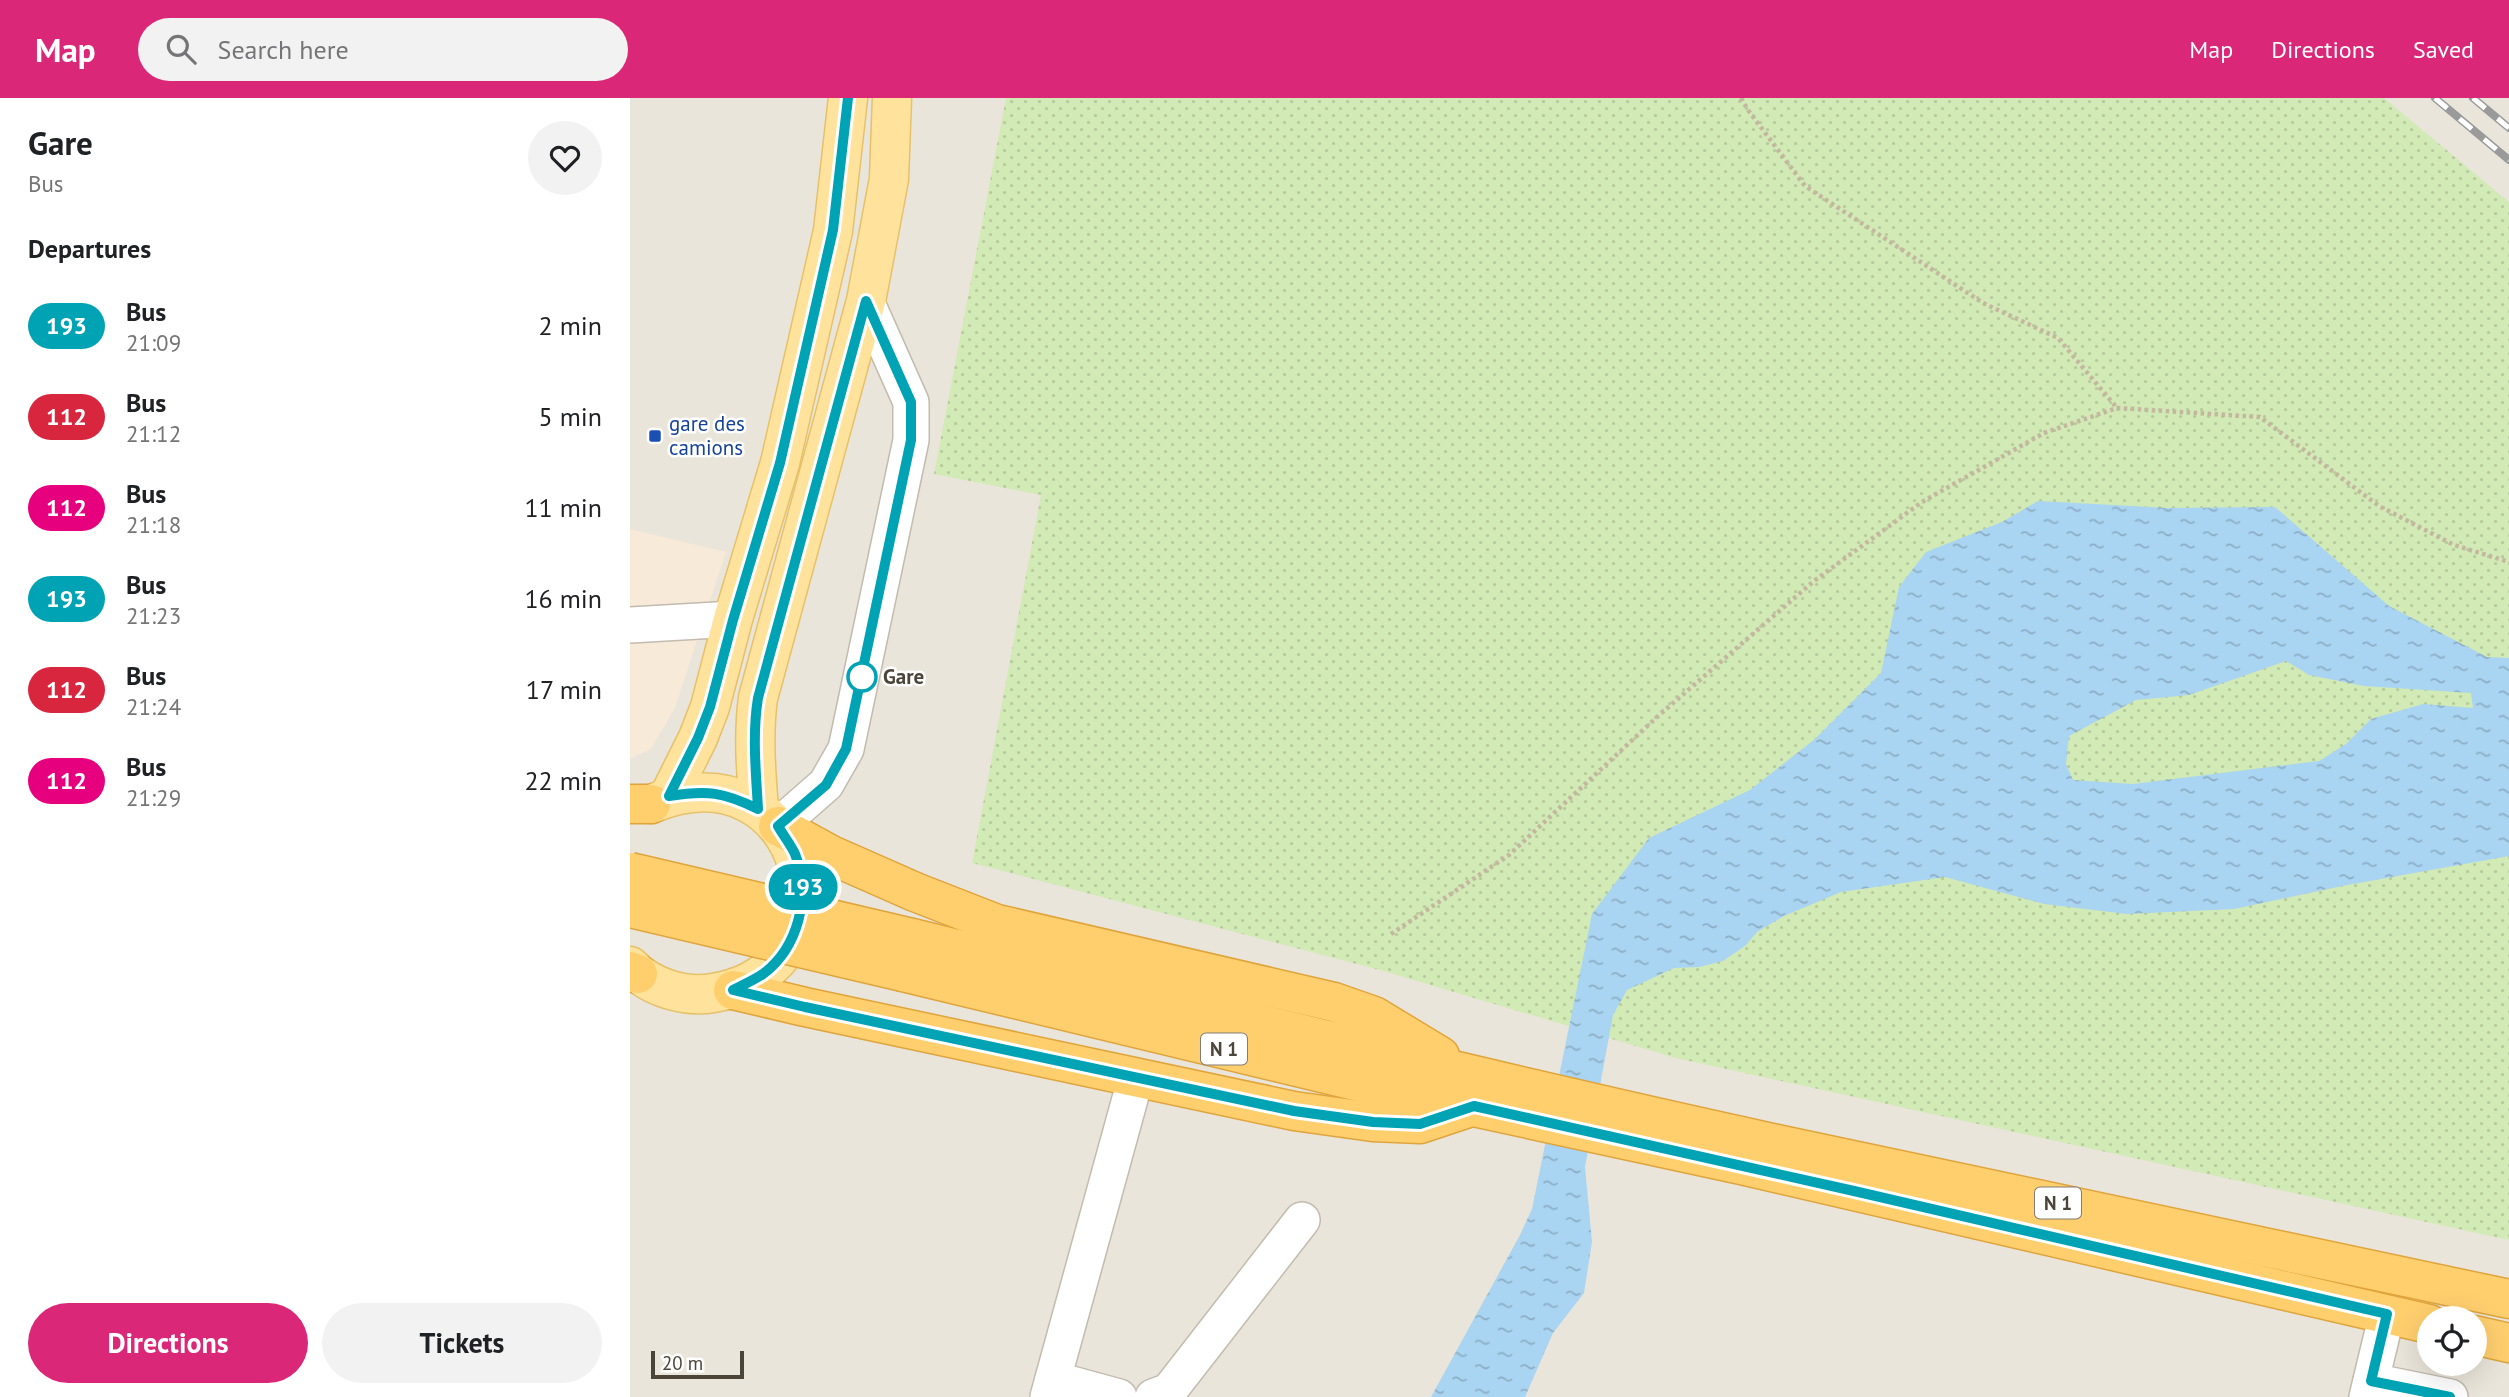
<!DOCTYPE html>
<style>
:root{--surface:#fff;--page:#f2f2f2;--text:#202124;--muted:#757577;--accent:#db2777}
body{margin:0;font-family:"PT Sans",sans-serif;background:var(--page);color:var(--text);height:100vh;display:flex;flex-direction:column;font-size:26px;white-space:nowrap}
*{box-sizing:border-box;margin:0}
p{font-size:23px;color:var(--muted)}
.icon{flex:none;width:38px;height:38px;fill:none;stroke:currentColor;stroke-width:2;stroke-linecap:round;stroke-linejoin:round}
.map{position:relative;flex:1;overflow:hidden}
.side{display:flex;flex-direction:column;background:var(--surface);width:630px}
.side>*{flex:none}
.badge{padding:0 14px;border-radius:23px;font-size:24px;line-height:46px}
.controls{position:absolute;left:1787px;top:1208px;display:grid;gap:14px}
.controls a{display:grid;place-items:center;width:70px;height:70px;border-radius:50%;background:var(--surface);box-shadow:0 7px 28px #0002;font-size:35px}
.scale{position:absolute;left:21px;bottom:18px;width:93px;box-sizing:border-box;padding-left:7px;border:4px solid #4b4439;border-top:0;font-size:19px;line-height:24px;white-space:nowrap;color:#4b4439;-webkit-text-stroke:5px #fff;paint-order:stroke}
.map>.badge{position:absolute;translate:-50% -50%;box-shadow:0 0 0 4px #fff}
h2{padding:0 28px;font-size:26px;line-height:63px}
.round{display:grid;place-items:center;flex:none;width:74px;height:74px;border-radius:37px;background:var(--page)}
.overview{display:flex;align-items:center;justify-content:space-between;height:119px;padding:0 28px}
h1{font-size:33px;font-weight:700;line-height:52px}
.cta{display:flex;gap:14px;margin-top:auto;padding:14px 28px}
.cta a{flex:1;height:80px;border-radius:42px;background:var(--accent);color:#fff;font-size:28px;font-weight:700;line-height:80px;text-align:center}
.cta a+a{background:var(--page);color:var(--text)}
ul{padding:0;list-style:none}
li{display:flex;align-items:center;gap:21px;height:91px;padding:0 28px}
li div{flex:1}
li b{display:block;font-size:26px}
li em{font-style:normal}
li .badge{min-width:77px;font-weight:700;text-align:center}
header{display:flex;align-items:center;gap:42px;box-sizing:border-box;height:98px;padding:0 35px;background:var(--accent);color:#fff}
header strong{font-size:33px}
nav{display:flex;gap:38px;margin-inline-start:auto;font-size:24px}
.search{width:490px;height:63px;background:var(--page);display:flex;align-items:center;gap:18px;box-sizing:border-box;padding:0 24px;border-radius:38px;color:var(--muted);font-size:26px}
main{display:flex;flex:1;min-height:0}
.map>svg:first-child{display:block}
</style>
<header>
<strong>Map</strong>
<div class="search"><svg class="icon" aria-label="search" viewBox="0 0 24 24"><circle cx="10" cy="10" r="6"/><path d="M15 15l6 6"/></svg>Search here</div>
<nav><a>Map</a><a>Directions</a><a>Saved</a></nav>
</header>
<main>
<section class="side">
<div class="overview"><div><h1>Gare</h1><p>Bus</p></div><a class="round"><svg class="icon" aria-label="heart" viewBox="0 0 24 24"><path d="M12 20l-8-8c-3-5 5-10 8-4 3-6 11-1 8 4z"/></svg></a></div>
<h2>Departures</h2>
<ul>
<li><span class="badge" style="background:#00a3b4;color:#fff">193</span><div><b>Bus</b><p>21:09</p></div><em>2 min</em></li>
<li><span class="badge" style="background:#d7263d;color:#fff">112</span><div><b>Bus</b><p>21:12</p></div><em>5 min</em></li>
<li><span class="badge" style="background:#e6007e;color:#fff">112</span><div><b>Bus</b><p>21:18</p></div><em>11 min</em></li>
<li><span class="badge" style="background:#00a3b4;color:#fff">193</span><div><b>Bus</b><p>21:23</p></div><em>16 min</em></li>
<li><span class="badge" style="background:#d7263d;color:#fff">112</span><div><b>Bus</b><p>21:24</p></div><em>17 min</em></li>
<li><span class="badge" style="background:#e6007e;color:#fff">112</span><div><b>Bus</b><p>21:29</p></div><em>22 min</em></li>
</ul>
<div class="cta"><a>Directions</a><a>Tickets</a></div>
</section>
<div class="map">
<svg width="1879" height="1299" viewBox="0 0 1879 1299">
<defs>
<pattern id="grass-dots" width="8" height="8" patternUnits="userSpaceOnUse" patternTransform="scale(1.75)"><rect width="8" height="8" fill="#d2eab5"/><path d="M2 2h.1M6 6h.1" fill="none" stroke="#b6ca9c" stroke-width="1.8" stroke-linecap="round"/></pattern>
<pattern id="water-ripples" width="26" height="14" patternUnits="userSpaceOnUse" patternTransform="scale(1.75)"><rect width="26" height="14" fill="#a9d4f2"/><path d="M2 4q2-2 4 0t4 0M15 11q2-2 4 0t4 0" fill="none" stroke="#8caec5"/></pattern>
</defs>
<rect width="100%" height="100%" fill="#f6f3ec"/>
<path fill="#eae5da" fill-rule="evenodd" d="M0 0H1879V1299H0ZM1799 1220H1844V1265H1799Z"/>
<path fill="#f7ead8" d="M0 431 96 454 45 610 21 651 0 661Z"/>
<path fill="url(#grass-dots)" d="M376 0H1754L1879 104V1142L1046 960 750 872 342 765 411 397 304 376Z"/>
<path fill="url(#water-ripples)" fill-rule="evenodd" d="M1408 403 1538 410 1645 409 1759 508 1857 559 1879 560V758L1712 788 1604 811 1497 816 1414 806 1315 779 1211 794 1154 818 1127 834 1115 848 1093 863 1069 869 1044 870 997 892 983 917 955 1069 962 1144 954 1195 923 1235 895 1299H801L890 1137 902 1111 962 816 1019 740 1120 692 1185 641 1251 575 1269 489 1296 454 1372 424ZM1656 563 1679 577 1734 588 1841 595 1843 610 1793 606 1741 621 1716 646 1689 663 1503 686 1443 682 1436 666 1439 638 1506 602 1559 597Z"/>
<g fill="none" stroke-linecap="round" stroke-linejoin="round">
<g stroke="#c2bbae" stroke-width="38">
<g id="minor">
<path d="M0 527 103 521"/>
<path d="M148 728 196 686 216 651 281 342V304L236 203"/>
<path d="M423 1281 489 1299"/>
<path d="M1741 1283 1820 1299"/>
<path d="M418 1299 506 979"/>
<path d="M523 1299 539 1293 672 1122"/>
<path d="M1737 1299 1757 1216"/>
</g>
</g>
<g stroke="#e6c16a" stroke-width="41">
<g id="major">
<path d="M39 698 68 640 80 609 103 521 150 365 203 133 218 0"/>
<path d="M129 711C126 674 123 637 128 600L236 203 259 81 262 0"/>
<path d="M0 868C20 889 54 900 83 895 234 871 177 641 21 706"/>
</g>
</g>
<g stroke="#e0a43c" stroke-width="41">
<g id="highway">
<path d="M0 706H21"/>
<path d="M148 728 201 757 285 794 367 826 704 904 744 918 810 958"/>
<path d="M282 840C570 911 857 983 1147 1046 1390 1099 1635 1147 1879 1201"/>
<path d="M0 873 8 876"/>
<path d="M273 874 742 987 1111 1067 1799 1226"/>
<path d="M103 892 175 909 664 1013 743 1024 790 1026 841 1009"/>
<path d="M1844 1237 1879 1245"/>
</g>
</g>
<g stroke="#c4b79f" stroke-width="4.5" stroke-dasharray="3.5 3.5" stroke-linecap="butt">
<path d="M1111 0 1118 12 1175 88 1353 205 1428 240 1487 310"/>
<path d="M761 836 879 757 1027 619 1184 483 1292 404 1414 335 1487 310 1630 319 1749 408 1824 447 1879 464"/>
</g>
<use href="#minor" stroke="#fff" stroke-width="35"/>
<use href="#major" stroke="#ffe39c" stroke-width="38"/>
<use href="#highway" stroke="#ffcf6e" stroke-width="38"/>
<g stroke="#9a9a9a" stroke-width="8">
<g id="rail">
<path d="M1805 0 1879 62"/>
<path d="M1843 0 1879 30"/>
</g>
</g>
<use href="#rail" stroke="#fff" stroke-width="5" stroke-dasharray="16" stroke-linecap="butt"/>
<g stroke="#e0a43c" stroke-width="41" stroke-linecap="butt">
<g id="highway-bridge">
<path d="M0 774 282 840"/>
<path d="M0 810 273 874"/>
</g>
</g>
<use href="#highway-bridge" stroke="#ffcf6e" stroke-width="38"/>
</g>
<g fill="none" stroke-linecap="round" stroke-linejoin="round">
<g stroke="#fff" stroke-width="16">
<path id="line" d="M218 0 203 132 150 365 103 522 80 609 68 640 39 698C78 692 93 694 128 711 126 674 122 637 128 600L236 203 281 304V342L216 651 196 687 148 728C153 737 161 747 165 756 182 797 168 850 133 876 124 882 113 887 103 892L175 909 664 1013 743 1024 790 1026 844 1008 1224 1093 1757 1216 1741 1283 1820 1299"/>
</g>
<use href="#line" stroke="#00a3b4" stroke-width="10"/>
</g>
<rect fill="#1a4fb4" stroke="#fff" stroke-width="2.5" x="18" y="331" width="14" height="14" rx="3.5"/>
<circle fill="#fff" stroke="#00a3b4" stroke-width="3.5" cx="232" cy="579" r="14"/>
<g text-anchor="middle" stroke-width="5" stroke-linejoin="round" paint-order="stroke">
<g fill="#fff" stroke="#817c74" stroke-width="2">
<rect x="571" y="935.5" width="46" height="31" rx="5"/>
<rect x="1405" y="1089.5" width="46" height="31" rx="5"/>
</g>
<g font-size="19" font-weight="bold" fill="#4b4439">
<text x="594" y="958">N 1</text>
<text x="1428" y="1112">N 1</text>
</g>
<g font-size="21" fill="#164399" stroke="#fff" text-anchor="start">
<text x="39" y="333">gare des<tspan x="39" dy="24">camions</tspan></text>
</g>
<g font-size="21" font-weight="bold" fill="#4b4439" stroke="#fff" text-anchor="start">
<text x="253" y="586">Gare</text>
</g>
</g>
</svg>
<div class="controls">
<a><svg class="icon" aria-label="locate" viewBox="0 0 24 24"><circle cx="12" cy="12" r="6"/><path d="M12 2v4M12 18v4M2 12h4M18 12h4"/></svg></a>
</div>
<div class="scale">20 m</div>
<b class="badge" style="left:173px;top:789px;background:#00a3b4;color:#fff">193</b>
</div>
</main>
